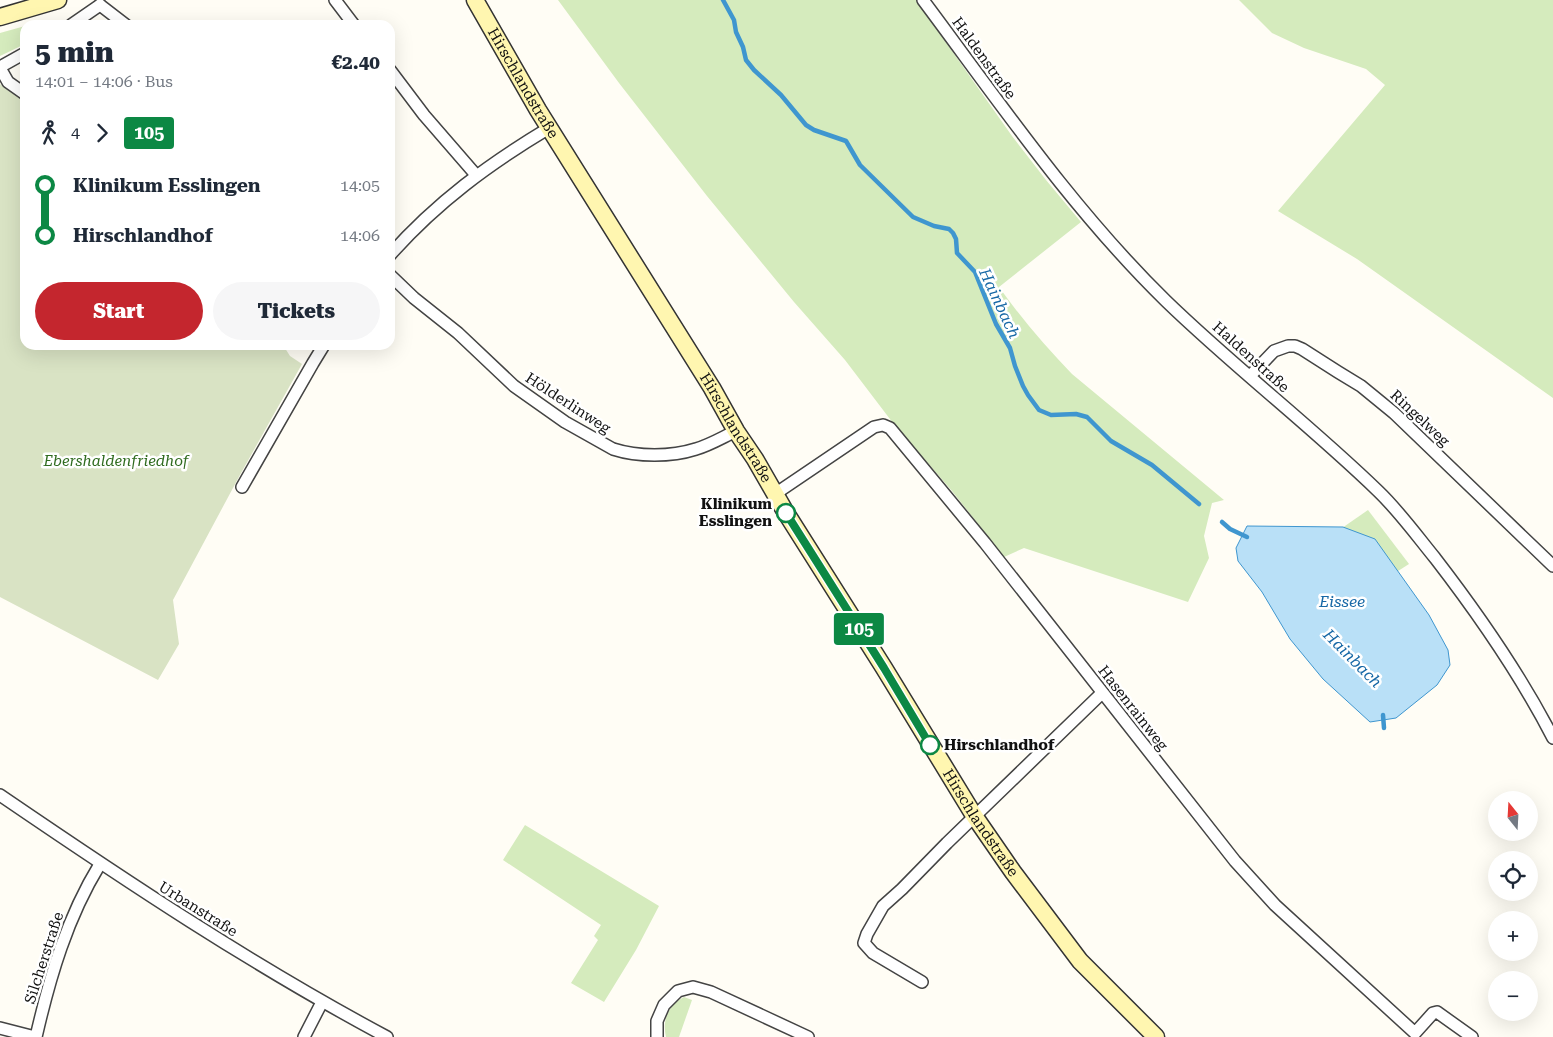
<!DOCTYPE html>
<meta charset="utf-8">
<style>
:root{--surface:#fff;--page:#f6f6f7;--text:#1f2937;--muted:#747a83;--accent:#c4262e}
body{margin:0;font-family:"Roboto Serif",serif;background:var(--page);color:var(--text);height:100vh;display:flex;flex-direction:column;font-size:19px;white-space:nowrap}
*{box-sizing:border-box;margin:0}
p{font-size:16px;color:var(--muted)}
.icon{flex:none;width:28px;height:28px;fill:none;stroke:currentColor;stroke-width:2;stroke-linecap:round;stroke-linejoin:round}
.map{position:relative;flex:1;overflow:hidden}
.panel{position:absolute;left:20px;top:20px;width:375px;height:330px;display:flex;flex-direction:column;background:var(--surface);border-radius:15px;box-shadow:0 5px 20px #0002}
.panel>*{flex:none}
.badge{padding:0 10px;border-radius:4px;font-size:18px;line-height:32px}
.needle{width:32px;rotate:342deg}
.tools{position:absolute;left:1488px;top:791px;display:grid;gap:10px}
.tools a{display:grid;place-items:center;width:50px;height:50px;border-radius:50%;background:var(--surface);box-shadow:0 5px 20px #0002;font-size:25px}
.map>.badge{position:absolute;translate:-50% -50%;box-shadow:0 0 0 2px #fff}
.legs{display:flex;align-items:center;gap:8px;height:55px;padding:0 15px;font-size:16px}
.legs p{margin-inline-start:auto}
.head{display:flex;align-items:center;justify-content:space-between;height:85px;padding:0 15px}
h1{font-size:28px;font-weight:800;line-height:38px}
.primary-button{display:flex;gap:10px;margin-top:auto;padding:10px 15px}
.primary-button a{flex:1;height:58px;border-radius:30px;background:var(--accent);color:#fff;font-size:20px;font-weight:800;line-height:58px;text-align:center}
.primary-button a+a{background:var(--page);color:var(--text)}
ul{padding:0 15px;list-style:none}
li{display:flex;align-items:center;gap:18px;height:50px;font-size:19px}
li i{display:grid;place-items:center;width:8px;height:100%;margin:0 6px;background:currentColor}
li i::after{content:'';width:12px;height:12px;margin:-6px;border:4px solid;border-radius:50%;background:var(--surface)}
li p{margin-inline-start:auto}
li:first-child i{background:linear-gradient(#0000 50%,currentColor 0)}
li:last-child i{background:linear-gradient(currentColor 50%,#0000 0)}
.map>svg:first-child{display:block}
</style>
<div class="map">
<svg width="1553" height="1037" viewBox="0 0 1553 1037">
<rect width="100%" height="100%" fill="#fffdf5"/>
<g fill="#d5ebbd">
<path d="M558 0H916L1012 136 1046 180 1081 222 999 287C1021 318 1046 347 1072 374L1224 500 1212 503 1204 536 1209 558 1188 602 1024 548 1004 557 952 491 896 427 845 360 794 302 707 196 619 83Z"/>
<path d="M1239 0H1553V398L1357 259 1278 211 1385 85 1366 69 1304 48 1272 33Z"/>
<path d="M25 26V44L0 56V33Z"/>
<path d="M1368 510 1409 564 1345 605 1306 553Z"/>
<path d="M525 825 659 906 636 950 604 1002 571 983 598 940 594 936 601 925 503 860Z"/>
<path d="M684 997 692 1000 679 1037H666C662 1020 668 1005 684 997Z"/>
</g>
<path fill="#d9e3c4" d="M0 84 25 102V345H283L290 356 302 364 241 473 173 600 179 644 158 680 0 597Z"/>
<path fill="#b9e0f7" stroke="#3f96cf" d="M1247 526 1343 527 1375 539 1429 615 1448 650 1450 665 1437 685 1396 718 1370 722 1323 679 1290 639 1262 592 1238 561 1236 548Z"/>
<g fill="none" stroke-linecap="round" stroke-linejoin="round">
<g stroke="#3f96cf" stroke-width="4.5">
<path d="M723 0 734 20 736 32 743 47 746 60 754 70 781 95 806 125 814 130 846 141 860 165 913 217 934 226 949 229 953 233 956 239 957 253 975 272 996 324 1010 348 1015 366 1023 386 1028 395 1039 410 1051 415 1076 414 1087 417 1111 441 1152 465 1199 504"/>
<path d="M1222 522 1230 529 1247 537"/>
<path d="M1383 715 1384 728"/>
</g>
<g stroke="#444" stroke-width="14">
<g id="street">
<path d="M335 0 354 25"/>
<path d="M923 0C1000 103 1073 210 1166 301 1234 367 1310 425 1378 491 1399 511 1417 536 1435 558 1479 615 1520 674 1553 738"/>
<path d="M100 5 126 25"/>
<path d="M71 25 100 5"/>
<path d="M0 67 25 53"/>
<path d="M0 68 8 82 25 94"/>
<path d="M390 70 424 115 476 175"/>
<path d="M390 255C437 202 489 164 549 128"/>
<path d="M390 275 414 298 458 333 514 386 565 422 613 449C638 457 671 457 696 449 710 445 723 437 736 431"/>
<path d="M1250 376 1274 351 1288 346H1295L1302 349 1338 372 1361 386 1394 413 1553 566"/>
<path d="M242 487 313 363 324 345"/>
<path d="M775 494 874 427 883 425 890 428 985 543 1235 861 1275 905 1415 1033 1433 1013 1437 1012 1472 1037"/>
<path d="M0 795C126 881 252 965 387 1037"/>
<path d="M922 982 873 953 864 943 867 934 883 906 902 889 947 843 1102 693"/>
<path d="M0 1028 35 1037"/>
<path d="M36 1037C50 976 67 918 100 864"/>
<path d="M304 1037 322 1002"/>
<path d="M657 1037V1021L664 1005 678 991 693 987 711 992 808 1037"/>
</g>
</g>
<g stroke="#333" stroke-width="19">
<g id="secondary">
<path id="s1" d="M475 0 538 110 712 388 736 431 755 459 786 513 884 668 975 817 1013 872 1080 961 1156 1037"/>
<path d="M0 17 58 0"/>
</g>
</g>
<use href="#street" stroke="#fff" stroke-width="11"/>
<use href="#secondary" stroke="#fff6b0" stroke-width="16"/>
</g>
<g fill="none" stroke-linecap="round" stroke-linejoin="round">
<g stroke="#fff" stroke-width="11">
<path id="line-1" d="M786 513 884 668 930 745"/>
</g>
<use href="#line-1" stroke="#0c8844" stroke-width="8"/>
</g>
<g fill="#fff" stroke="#0c8844" stroke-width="2.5">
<circle cx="786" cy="513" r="9"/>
<circle cx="930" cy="745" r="9"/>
</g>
<g text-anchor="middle" stroke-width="5" stroke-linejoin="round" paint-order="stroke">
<g font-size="15" fill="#111" stroke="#fff">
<text transform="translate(984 58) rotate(54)" y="5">Haldenstraße</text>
<text dy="5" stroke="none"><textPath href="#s1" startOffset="96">Hirschlandstraße</textPath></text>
<text transform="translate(1251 357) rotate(42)" y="5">Haldenstraße</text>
<text transform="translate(568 403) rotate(33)" y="5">Hölderlinweg</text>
<text transform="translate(1420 418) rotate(43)" y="5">Ringelweg</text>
<text dy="5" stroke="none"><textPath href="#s1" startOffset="501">Hirschlandstraße</textPath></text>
<text transform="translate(1133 708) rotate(52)" y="5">Hasenrainweg</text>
<text dy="5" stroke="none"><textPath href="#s1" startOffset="966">Hirschlandstraße</textPath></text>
<text transform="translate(198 909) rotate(32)" y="5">Urbanstraße</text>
<text transform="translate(44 958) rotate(-72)" y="5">Silcherstraße</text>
</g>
<g font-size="15" font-style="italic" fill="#2f6b1f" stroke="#fff">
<text x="116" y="466">Ebershaldenfriedhof</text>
</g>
<g font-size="15" font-weight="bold" fill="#111" stroke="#fff" text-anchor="end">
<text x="772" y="509">Klinikum<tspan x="772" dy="17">Esslingen</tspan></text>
<text x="944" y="750" text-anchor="start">Hirschlandhof</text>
</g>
<g font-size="16" font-style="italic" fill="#1768a6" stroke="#fff">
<text transform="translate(1000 303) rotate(65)" y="6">Hainbach</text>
<text x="1342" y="607">Eissee</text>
<text transform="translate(1353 658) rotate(45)" y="6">Hainbach</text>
</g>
</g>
</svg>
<div class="tools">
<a><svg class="needle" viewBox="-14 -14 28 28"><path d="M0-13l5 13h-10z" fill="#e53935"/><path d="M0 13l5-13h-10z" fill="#747a83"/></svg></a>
<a><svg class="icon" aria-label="locate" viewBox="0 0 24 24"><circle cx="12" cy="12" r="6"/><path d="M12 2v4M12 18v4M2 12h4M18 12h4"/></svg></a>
<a>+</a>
<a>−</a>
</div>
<b class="badge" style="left:859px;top:629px;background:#0c8844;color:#fff">105</b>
<section class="panel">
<div class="head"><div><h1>5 min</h1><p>14:01 – 14:06 · Bus</p></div><b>€2.40</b></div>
<div class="legs"><svg class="icon" aria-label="walk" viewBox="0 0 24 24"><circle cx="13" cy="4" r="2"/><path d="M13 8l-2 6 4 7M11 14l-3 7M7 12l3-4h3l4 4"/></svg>4<svg class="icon" aria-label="forward" viewBox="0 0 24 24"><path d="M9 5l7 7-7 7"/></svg><b class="badge" style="background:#0c8844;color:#fff">105</b></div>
<ul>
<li><i style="color:#0c8844"></i><b>Klinikum Esslingen</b><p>14:05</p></li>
<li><i style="color:#0c8844"></i><b>Hirschlandhof</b><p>14:06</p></li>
</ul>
<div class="primary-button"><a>Start</a><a>Tickets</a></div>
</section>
</div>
